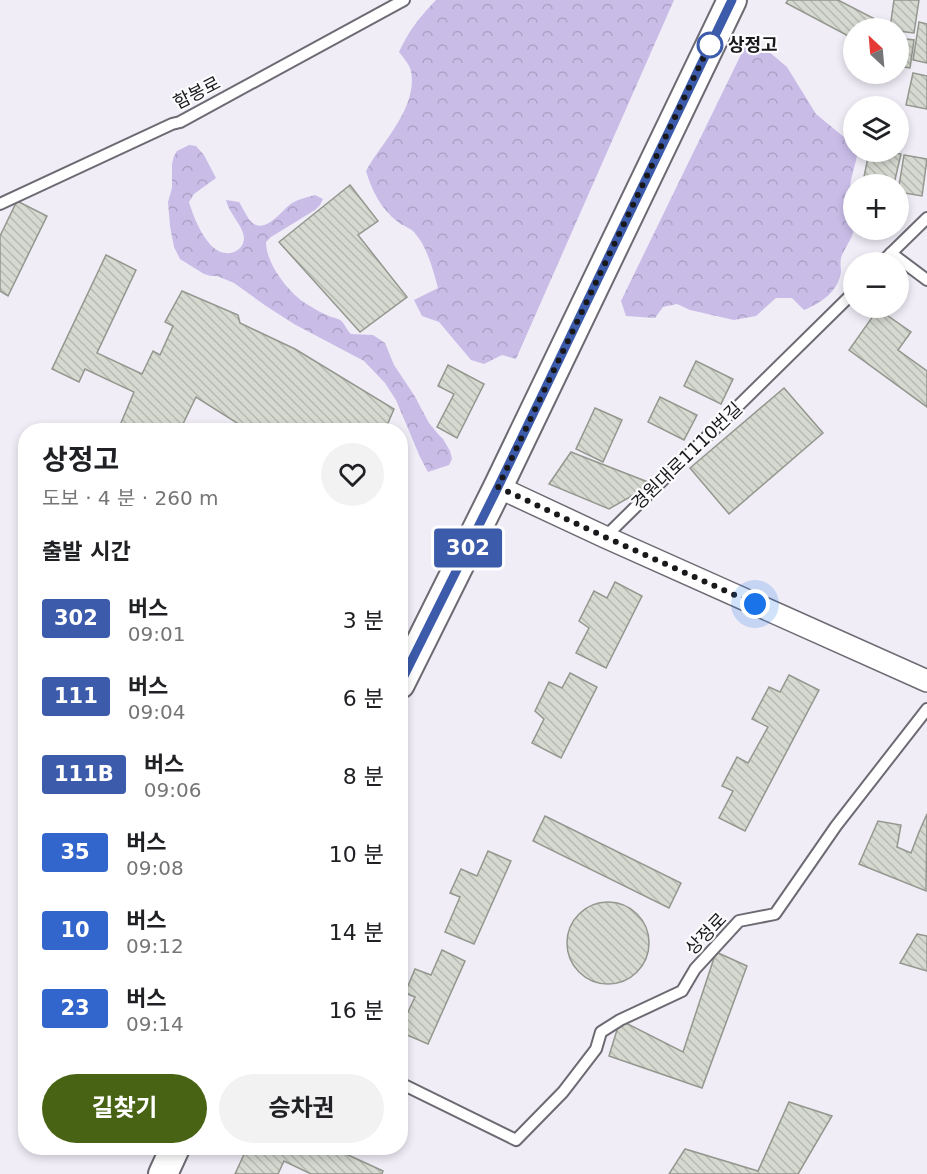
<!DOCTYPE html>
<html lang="ko">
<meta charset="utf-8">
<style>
:root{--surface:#fff;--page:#f2f2f2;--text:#202124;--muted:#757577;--accent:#496314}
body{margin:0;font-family:"DejaVu Sans","Noto Sans KR",sans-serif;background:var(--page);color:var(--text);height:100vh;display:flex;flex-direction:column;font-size:22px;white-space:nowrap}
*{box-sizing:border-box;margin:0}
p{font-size:20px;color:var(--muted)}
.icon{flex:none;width:33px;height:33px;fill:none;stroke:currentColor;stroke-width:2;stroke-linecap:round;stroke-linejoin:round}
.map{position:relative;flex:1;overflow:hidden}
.panel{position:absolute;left:18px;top:423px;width:390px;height:732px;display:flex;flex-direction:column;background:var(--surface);border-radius:24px;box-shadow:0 3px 9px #0003}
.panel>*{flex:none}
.badge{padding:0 12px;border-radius:4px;font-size:21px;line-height:39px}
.needle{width:39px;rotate:334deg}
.controls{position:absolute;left:843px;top:18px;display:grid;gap:12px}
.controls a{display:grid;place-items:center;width:66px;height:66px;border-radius:50%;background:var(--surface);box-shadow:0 3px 9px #0003;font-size:30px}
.you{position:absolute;width:30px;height:30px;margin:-15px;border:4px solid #fff;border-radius:50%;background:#1a73e8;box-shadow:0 0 0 9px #1a73e833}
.map>.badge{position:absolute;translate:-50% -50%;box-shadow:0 0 0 3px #fff}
h2{padding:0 24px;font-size:22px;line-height:54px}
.round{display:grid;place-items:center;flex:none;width:63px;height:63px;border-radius:32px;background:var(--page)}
.summary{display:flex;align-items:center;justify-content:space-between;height:102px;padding:0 24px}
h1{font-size:28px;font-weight:700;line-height:45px}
.primary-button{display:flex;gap:12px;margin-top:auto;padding:12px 24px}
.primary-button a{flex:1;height:69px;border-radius:36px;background:var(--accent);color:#fff;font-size:24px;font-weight:700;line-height:69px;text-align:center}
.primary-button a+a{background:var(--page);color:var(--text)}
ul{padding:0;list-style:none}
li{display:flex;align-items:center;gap:18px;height:78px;padding:0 24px}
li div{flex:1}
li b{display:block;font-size:22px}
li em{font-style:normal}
li .badge{min-width:66px;font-weight:700;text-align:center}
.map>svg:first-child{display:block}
</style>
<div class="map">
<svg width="927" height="1174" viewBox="0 0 927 1174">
<defs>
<pattern id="forest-crowns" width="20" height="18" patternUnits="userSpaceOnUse" patternTransform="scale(1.5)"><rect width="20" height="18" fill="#c9bde8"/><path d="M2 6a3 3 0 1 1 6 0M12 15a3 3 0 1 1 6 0" fill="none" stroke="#aca2c6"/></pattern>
<pattern id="building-back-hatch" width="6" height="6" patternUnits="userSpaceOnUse" patternTransform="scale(1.5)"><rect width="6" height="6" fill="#d5d9d0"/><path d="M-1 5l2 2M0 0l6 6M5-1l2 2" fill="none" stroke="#b6bab2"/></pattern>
</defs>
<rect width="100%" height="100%" fill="#f0edf7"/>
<g fill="url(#forest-crowns)">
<path d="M436 0H674L516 359 502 355 484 364 471 360 439 322 422 316 414 300 438 288C433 270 427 246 414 232 410 228 403 226 398 222 381 209 372 191 366 171 382 142 418 108 411 71 410 65 403 57 399 52 410 29 419 18 436 0Z"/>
<path d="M750 36 787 67 816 114 850 142 854 152 857 156C855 166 851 177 850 187 849 201 856 214 854 229 852 240 844 248 841 258 840 263 841 268 841 272 838 292 821 303 804 310L792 298H776L756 316 734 320 690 310 677 304 663 307 655 318 626 316 621 301Z"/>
<path d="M189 145 196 146 204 155 216 178 194 194 189 202C194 219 210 261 234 252 240 250 244 244 244 238 243 225 229 214 226 200L239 202C244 209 248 222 256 225 269 230 283 209 292 203 299 199 308 197 315 195L323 199 320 205 315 210 271 237 266 242C266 265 291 296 310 306 316 310 324 314 331 317 335 318 336 318 340 320 345 323 346 330 351 334L373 335 385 343 394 365 414 395 429 423 438 434 443 439 450 451 452 459 449 465 428 472 420 457 396 400 385 383 364 361 294 324 266 306 234 283 217 276H211L204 274 180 259 174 247 170 226 168 202 172 188V164L174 156 177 151Z"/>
</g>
<g fill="url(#building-back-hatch)" stroke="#93978e" stroke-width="1.5">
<path d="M788 0H838L875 19 871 28H854V39L786 3Z"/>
<path d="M894 0H919L914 33 898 31V28H890Z"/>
<path d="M919 22 927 24V63L913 60Z"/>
<path d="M898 38 914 40 910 68 898 66Z"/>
<path d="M913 73 927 76V109L906 105Z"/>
<path d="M869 152H889L901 154 894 184 864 177Z"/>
<path d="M904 155 927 159 922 196 898 192Z"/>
<path d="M350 185 378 221 358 235 407 297 360 332 279 242Z"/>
<path d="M17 201 47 216 8 296 0 291V236Z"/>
<path d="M106 255 136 270 97 353 142 374 153 351 160 355 173 326 165 322 182 291 238 315 240 323 295 349 394 409 385 430H248L196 397 180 430H118L134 392 85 369 79 382 52 369Z"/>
<path d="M878 309 911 332 898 350 927 371V407L849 350Z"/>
<path d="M696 361 733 379 721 404 684 386Z"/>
<path d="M448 365 484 384 457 438 437 427 454 394 438 386Z"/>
<path d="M784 388 823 433 729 514 690 468Z"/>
<path d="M660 397 697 415 684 440 648 422Z"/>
<path d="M595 408 622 420 603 462 576 449Z"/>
<path d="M571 452 653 484 609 509 549 484Z"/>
<path d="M615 582 642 596 606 668 576 653 589 628 579 621 594 591 607 598Z"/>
<path d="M570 673 597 687 561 758 532 743 544 719 535 711 549 682 562 688Z"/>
<path d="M789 675 819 690 745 831 719 818 733 791 722 786 737 757 748 763 768 727 752 719 769 687 780 692Z"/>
<path d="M927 814 926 891 859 864 878 821 901 825 897 847 911 853 919 832Z"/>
<path d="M545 816 681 883 669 908 533 841Z"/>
<path d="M488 851 511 861 474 944 445 932 460 897 450 893 461 869 477 876Z"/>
<circle cx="608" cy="943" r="41"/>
<path d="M917 934 927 936V971L900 963Z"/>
<path d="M442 950 465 961 428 1044 400 1032V1029L415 997 405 993 415 969 431 975Z"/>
<path d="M716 952 747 966 702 1088 609 1056 620 1020 683 1052Z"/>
<path d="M789 1102 832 1116 798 1174H669L685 1149 758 1171Z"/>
<path d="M247 1148H333L383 1171 382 1174H311L284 1161 278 1174H235Z"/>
</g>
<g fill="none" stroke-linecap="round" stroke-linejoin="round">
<g stroke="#6d6a73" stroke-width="14">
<g id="lane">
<path d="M0 204 172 124 180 122 404 0"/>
<path d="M891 253 927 280"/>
<path d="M882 262 927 218"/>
<path d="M605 537 854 292"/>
<path d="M400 1083 516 1140 563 1092 596 1049 601 1032 620 1020 682 991 695 969 739 921 775 914 836 826 927 709"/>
</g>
</g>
<g stroke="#6d6a73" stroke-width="24">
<path id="street" d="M498 487 605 537 927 681"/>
</g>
<g stroke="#6d6a73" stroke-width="32">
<g id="secondary">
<path d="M400 684 498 487 732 0"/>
<path d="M163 1174 175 1148"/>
</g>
</g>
<use href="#lane" stroke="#fff" stroke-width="10"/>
<use href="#street" stroke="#fff" stroke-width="21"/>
<use href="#secondary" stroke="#fff" stroke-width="28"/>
</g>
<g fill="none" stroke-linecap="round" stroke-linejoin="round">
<g stroke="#fff" stroke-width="14">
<path id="line" d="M400 684 498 487 732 0"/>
</g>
<use href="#line" stroke="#3d5bab" stroke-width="9"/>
<path stroke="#19181b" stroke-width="6" stroke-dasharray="0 10.8" d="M710 45 711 42 498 487 605 537 755 604"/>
</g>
<circle fill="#fff" stroke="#3d5bab" stroke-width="3" cx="710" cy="45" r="12"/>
<g text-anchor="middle" stroke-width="4.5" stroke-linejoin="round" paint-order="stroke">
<g font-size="18" font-weight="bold" fill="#19181b" stroke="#fcfcfe" text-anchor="start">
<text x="728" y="51">상정고</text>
</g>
<g font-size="18" fill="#19181b" stroke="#fcfcfe">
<text transform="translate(197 93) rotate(-27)" y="6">함봉로</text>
<text transform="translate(687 456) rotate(-44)" y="6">경원대로1110번길</text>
<text transform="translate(706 934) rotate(-46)" y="6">상정로</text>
</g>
</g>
</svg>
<div class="controls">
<a><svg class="needle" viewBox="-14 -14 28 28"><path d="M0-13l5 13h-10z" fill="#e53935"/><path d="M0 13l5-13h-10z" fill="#757577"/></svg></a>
<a><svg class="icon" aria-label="layers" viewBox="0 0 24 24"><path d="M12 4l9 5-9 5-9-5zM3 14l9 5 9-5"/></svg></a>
<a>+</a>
<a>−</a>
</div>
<div class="you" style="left:755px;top:604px"></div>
<b class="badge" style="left:468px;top:548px;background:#3d5bab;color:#fff">302</b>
<section class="panel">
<div class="summary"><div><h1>상정고</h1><p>도보 · 4 분 · 260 m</p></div><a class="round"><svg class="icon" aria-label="heart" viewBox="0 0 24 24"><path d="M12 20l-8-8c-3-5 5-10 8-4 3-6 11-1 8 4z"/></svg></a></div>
<h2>출발 시간</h2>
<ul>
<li><span class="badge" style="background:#3d5bab;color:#fff">302</span><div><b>버스</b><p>09:01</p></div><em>3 분</em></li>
<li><span class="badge" style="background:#3d5bab;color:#fff">111</span><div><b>버스</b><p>09:04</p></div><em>6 분</em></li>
<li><span class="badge" style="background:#3d5bab;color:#fff">111B</span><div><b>버스</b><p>09:06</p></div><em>8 분</em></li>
<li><span class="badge" style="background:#36c;color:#fff">35</span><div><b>버스</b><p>09:08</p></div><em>10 분</em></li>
<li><span class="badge" style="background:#36c;color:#fff">10</span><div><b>버스</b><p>09:12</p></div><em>14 분</em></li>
<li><span class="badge" style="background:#36c;color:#fff">23</span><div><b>버스</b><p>09:14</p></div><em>16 분</em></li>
</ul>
<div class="primary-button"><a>길찾기</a><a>승차권</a></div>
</section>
</div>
